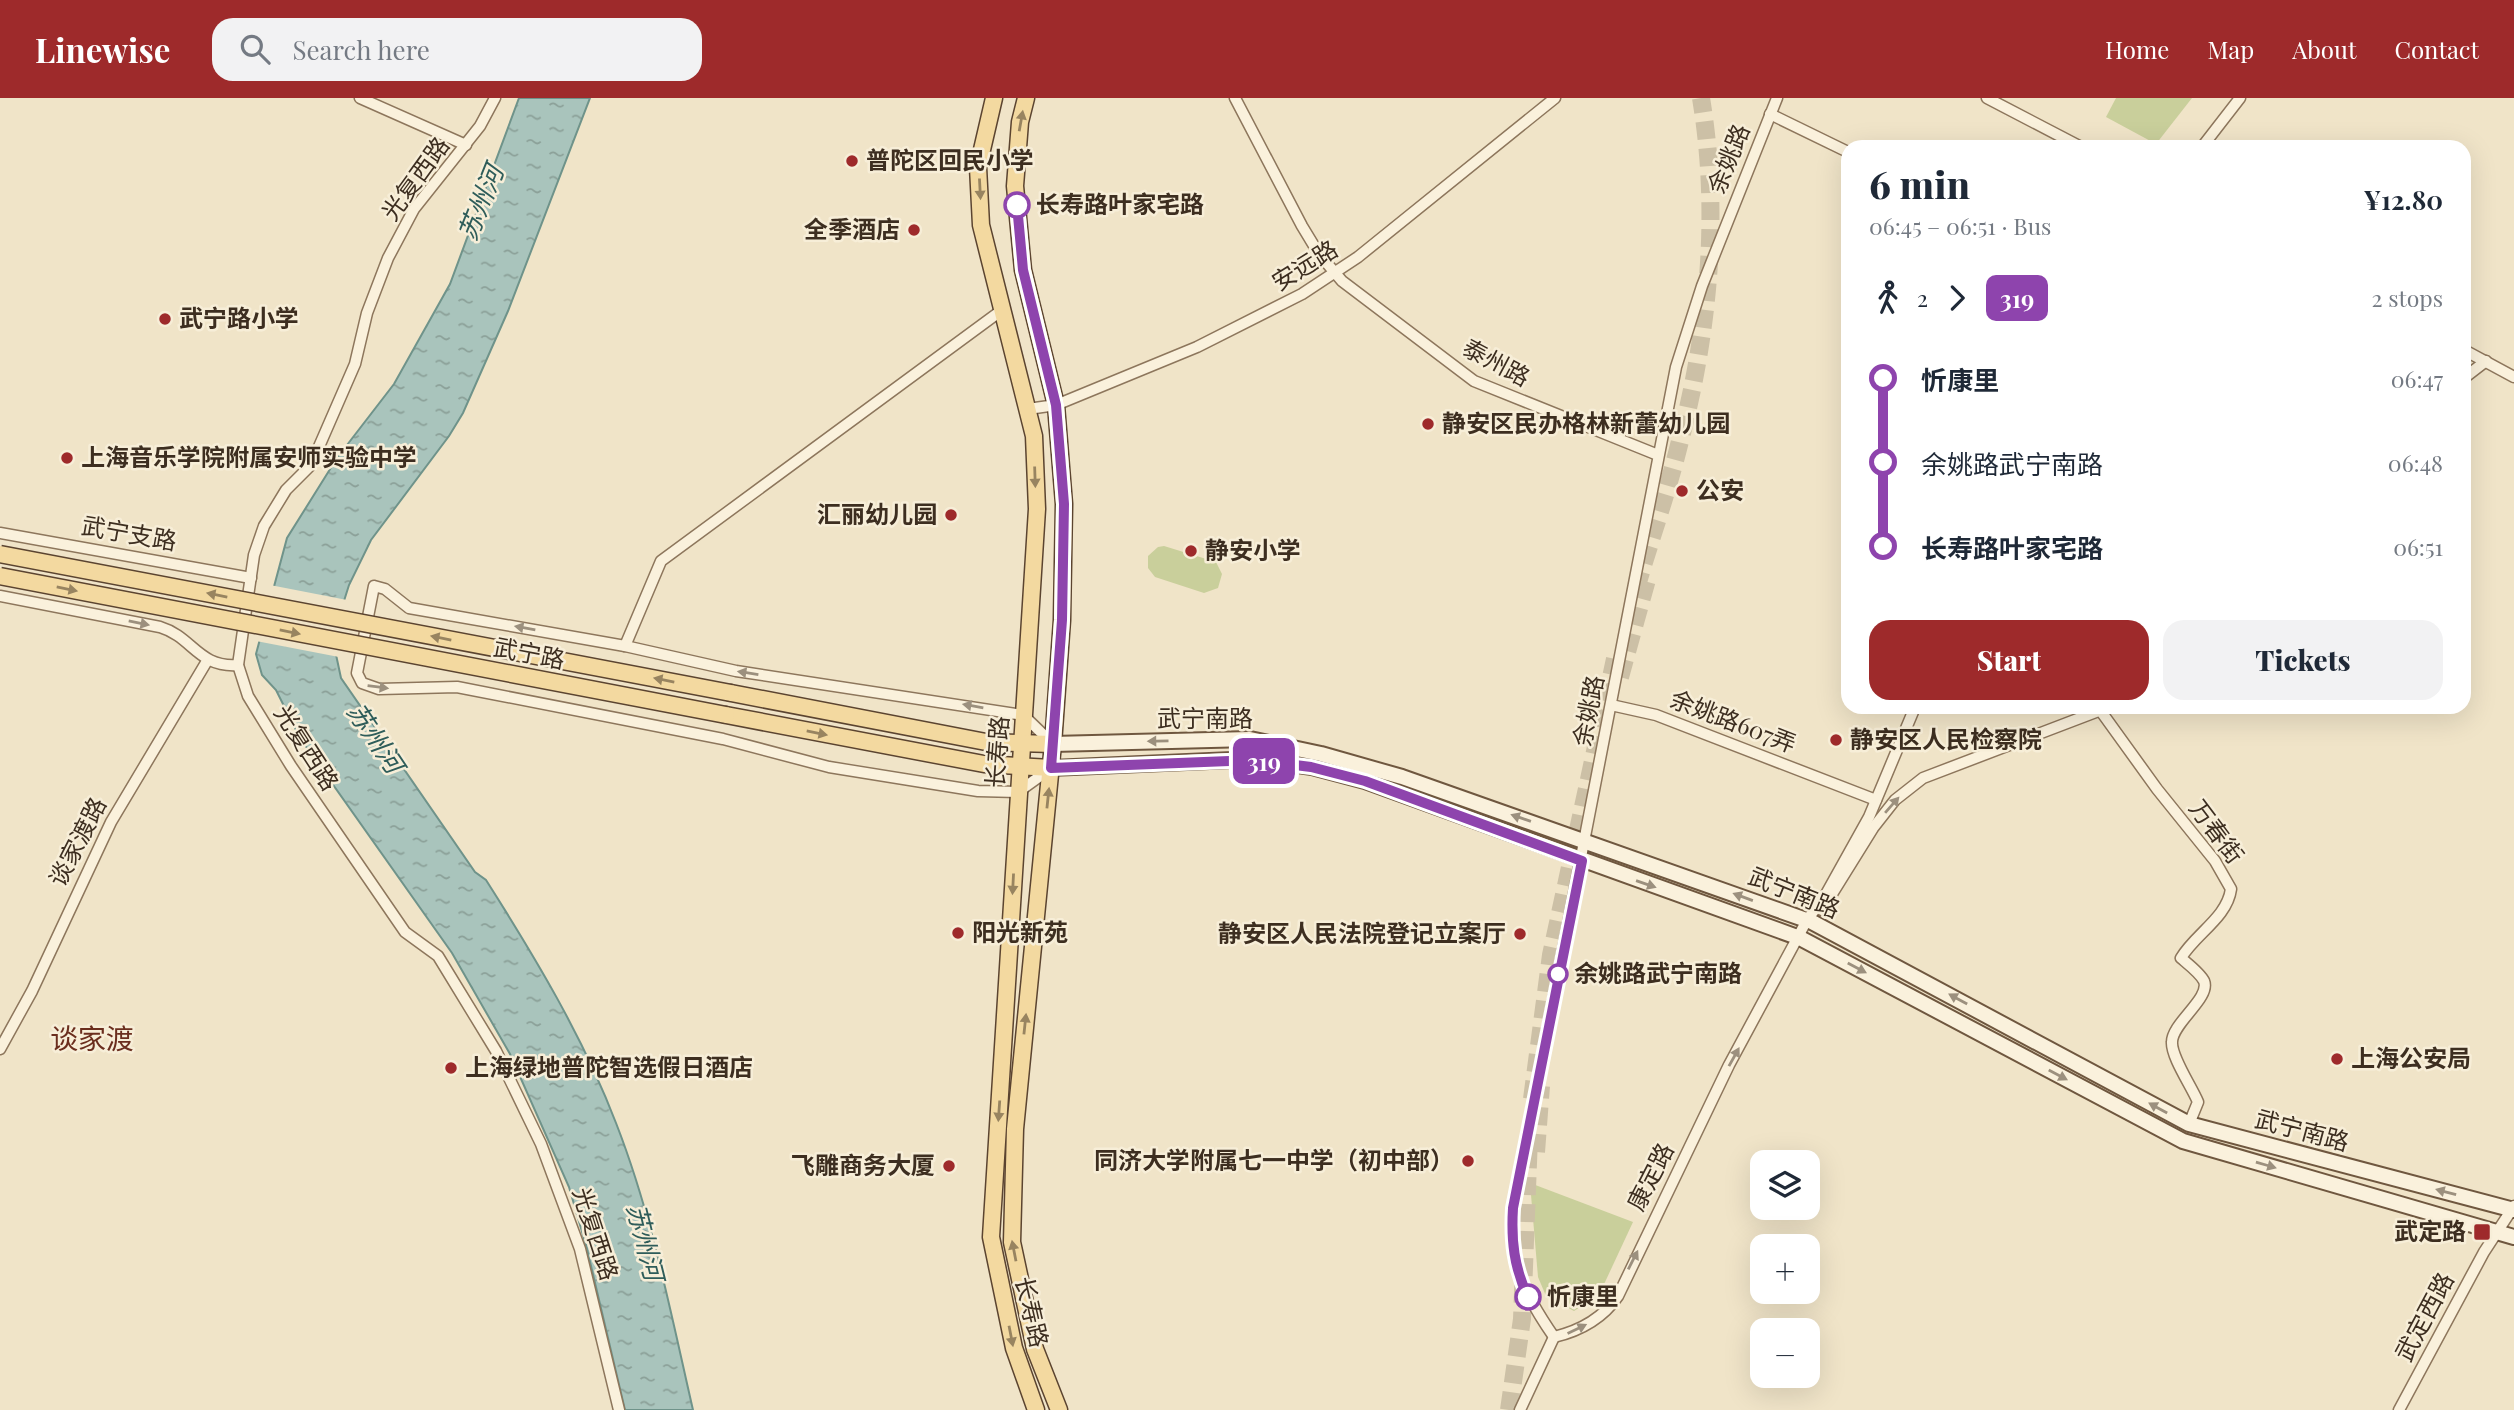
<!DOCTYPE html>
<meta charset="utf-8">
<style>
:root{--surface:#fff;--page:#f2f2f3;--text:#1f2937;--muted:#747a83;--accent:#9e2a2b}
body{margin:0;font-family:"Playfair Display","Noto Sans SC",serif;background:var(--page);color:var(--text);height:100vh;display:flex;flex-direction:column;font-size:26px;white-space:nowrap}
*{box-sizing:border-box;margin:0}
p{font-size:23px;color:var(--muted)}
.icon{flex:none;width:38px;height:38px;fill:none;stroke:currentColor;stroke-width:2;stroke-linecap:round;stroke-linejoin:round}
.map{position:relative;flex:1;overflow:hidden}
.side{position:absolute;left:1841px;top:42px;width:630px;height:574px;display:flex;flex-direction:column;background:var(--surface);border-radius:21px;box-shadow:0 7px 28px #0002}
.side>*{flex:none}
.badge{padding:0 14px;border-radius:10px;font-size:24px;line-height:46px}
.controls{position:absolute;left:1750px;top:1052px;display:grid;gap:14px}
.controls a{display:grid;place-items:center;width:70px;height:70px;border-radius:14px;background:var(--surface);box-shadow:0 7px 28px #0002;font-size:35px}
.map>.badge{position:absolute;translate:-50% -50%;box-shadow:0 0 0 4px #fff}
.legs{display:flex;align-items:center;gap:10px;height:77px;padding:0 28px;font-size:23px}
.legs p{margin-inline-start:auto}
.head{display:flex;align-items:center;justify-content:space-between;height:119px;padding:0 28px}
h1{font-size:38px;font-weight:800;line-height:52px}
.action{display:flex;gap:14px;margin-top:auto;padding:14px 28px}
.action a{flex:1;height:80px;border-radius:21px;background:var(--accent);color:#fff;font-size:28px;font-weight:800;line-height:80px;text-align:center}
.action a+a{background:var(--page);color:var(--text)}
ul{padding:0 28px;list-style:none}
li{display:flex;align-items:center;gap:24px;height:84px;font-size:26px}
li i{display:grid;place-items:center;width:10px;height:100%;margin:0 9px;background:currentColor}
li i::after{content:'';width:18px;height:18px;margin:-9px;border:5px solid;border-radius:50%;background:var(--surface)}
li p{margin-inline-start:auto}
li:first-child i{background:linear-gradient(#0000 50%,currentColor 0)}
li:last-child i{background:linear-gradient(currentColor 50%,#0000 0)}
header{display:flex;align-items:center;gap:42px;box-sizing:border-box;height:98px;padding:0 35px;background:var(--accent);color:#fff}
header strong{font-size:33px}
nav{display:flex;gap:38px;margin-inline-start:auto;font-size:24px}
.search{width:490px;height:63px;background:var(--page);display:flex;align-items:center;gap:18px;box-sizing:border-box;padding:0 24px;border-radius:21px;color:var(--muted);font-size:26px}
.map>svg:first-child{display:block}
</style>
<header>
<strong>Linewise</strong>
<div class="search"><svg class="icon" aria-label="search" viewBox="0 0 24 24"><circle cx="10" cy="10" r="6"/><path d="M15 15l6 6"/></svg>Search here</div>
<nav><a>Home</a><a>Map</a><a>About</a><a>Contact</a></nav>
</header>
<div class="map">
<svg width="2514" height="1312" viewBox="0 0 2514 1312">
<defs>
<pattern id="water-ripples" width="26" height="14" patternUnits="userSpaceOnUse" patternTransform="scale(1.75)"><rect width="26" height="14" fill="#a9c4bc"/><path d="M2 4q2-2 4 0t4 0M15 11q2-2 4 0t4 0" fill="none" stroke="#8ba098"/></pattern>
</defs>
<rect width="100%" height="100%" fill="#f0e4c8"/>
<g fill="#c9cf9b">
<path d="M2116 0H2192L2156 46 2106 19Z"/>
<path d="M1164 448 1216 464 1222 476 1218 490 1204 495 1155 479 1148 470V458L1158 449Z"/>
<path d="M1530 1085 1633 1124 1599 1197 1574 1213 1546 1198 1538 1179Z"/>
</g>
<path fill="url(#water-ripples)" stroke="#6f938a" stroke-width="2" d="M519 0H590L508 213 463 315 449 338 371 442 349 487 338 522 335 552 341 580 475 774 486 782C535 859 583 939 616 1025 652 1117 671 1216 693 1312H625L587 1151 569 1089 510 956 452 855 300 640 276 592 262 577 256 556 287 440 337 360 394 286 450 186Z"/>
<path fill="#f0e4c8" d="M270 487 347 502 339 539V559L256 543Z"/>
<g fill="none" stroke-linecap="round" stroke-linejoin="round">
<g stroke="#ccc0a6" stroke-width="18" stroke-dasharray="18 9" stroke-linecap="butt">
<path d="M1636 491C1650 442 1668 393 1680 343 1709 232 1720 114 1701 0"/>
<path d="M1620 579 1648 478"/>
<path d="M1532 1001 1551 857 1615 561"/>
<path d="M1536 1054 1541 988"/>
<path d="M1509 1312 1522 1221 1529 1039"/>
</g>
<g stroke="#8d765c" stroke-width="13">
<g id="street">
<path d="M360 0 466 47"/>
<path d="M495 0 480 28 414 111 388 160 367 215 355 266 311 367 286 392 264 428 254 457 238 567 248 598 291 668 405 834 438 858 496 953 541 1046 580 1151 619 1312"/>
<path d="M1235 0 1302 128 1319 156 1342 183 1474 283 1658 357"/>
<path d="M1987 0 2081 49"/>
<path d="M1770 16 1848 54"/>
<path d="M2202 49 2240 0"/>
<path d="M2464 252 2514 279"/>
<path d="M2464 280 2486 263"/>
<path d="M1028 311 1056 307 1197 249 1302 196 1358 159 1555 0"/>
<path d="M0 435 251 480"/>
<path d="M0 498 160 529C193 539 198 570 238 567"/>
<path d="M625 548 661 463 1002 212"/>
<path d="M1611 607 1656 617 1876 702"/>
<path d="M2100 612 2157 691 2215 763 2231 791C2227 820 2195 836 2181 860 2188 866 2200 875 2204 883 2211 900 2172 925 2172 944 2171 959 2192 989 2198 1004L2189 1026"/>
<path d="M1050 671 1018 694 978 693 829 669 723 641 457 589 379 591 362 585 357 575 374 488 385 491 409 510 625 548 736 573 1023 617 1053 646"/>
<path d="M1822 812 1873 730 1895 702 1923 680 2109 609"/>
<path d="M0 951 32 893 111 724 207 563"/>
<path d="M1554 1239C1523 1194 1509 1166 1513 1110L1676 269 1702 188 1777 0"/>
<path d="M1554 1239C1579 1233 1603 1220 1618 1198L1729 967 1807 822 1825 798 1869 719 1915 609"/>
<path d="M1520 1312 1554 1239"/>
<path d="M2399 1312 2484 1154 2514 1108"/>
</g>
</g>
<g stroke="#6f573f" stroke-width="18">
<g id="secondary">
<path d="M1053 646 1250 641 1321 656 1402 679 1812 824 2189 1026 2514 1112"/>
<path d="M1051 670 1255 661 1312 669 1365 683 1800 840 2183 1043 2514 1139"/>
</g>
</g>
<g stroke="#5b4430" stroke-width="19">
<g id="primary">
<path d="M994 0 978 69 981 127 1034 338 1037 411 991 1139 1014 1250 1036 1312"/>
<path d="M1026 0 1020 24 1015 88 1023 172 1056 307 1064 406 1062 522 1053 646 1015 1031 1012 1144 1035 1251 1059 1312"/>
<path d="M731 595 986 644 1053 646"/>
<path d="M726 617 984 666 1051 670"/>
</g>
</g>
<use href="#street" stroke="#faf1dc" stroke-width="10"/>
<use href="#secondary" stroke="#faf1dc" stroke-width="14"/>
<use href="#primary" stroke="#f3d9a0" stroke-width="16"/>
<g stroke="#5b4430" stroke-width="19" stroke-linecap="butt">
<g id="primary-bridge">
<path d="M0 456 731 595"/>
<path d="M0 478 726 617"/>
</g>
</g>
<use href="#primary-bridge" stroke="#f3d9a0" stroke-width="16"/>
</g>
<defs><path id="oneway-solid" d="M-6-.8H1V-3.2L6.5 0L1 3.2V.8H-6Z" transform="scale(1.75)"/></defs>
<g fill="#988460">
<use href="#oneway-solid" transform="translate(1021 23) rotate(-80)"/>
<use href="#oneway-solid" transform="translate(980 91) rotate(87)"/>
<use href="#oneway-solid" transform="translate(1035 379) rotate(88)"/>
<use href="#oneway-solid" transform="translate(67 491) rotate(11)"/>
<use href="#oneway-solid" transform="translate(217 497) rotate(-169)"/>
<use href="#oneway-solid" transform="translate(290 534) rotate(11)"/>
<use href="#oneway-solid" transform="translate(441 540) rotate(-169)"/>
<use href="#oneway-solid" transform="translate(664 582) rotate(-169)"/>
<use href="#oneway-solid" transform="translate(817 635) rotate(11)"/>
<use href="#oneway-solid" transform="translate(1048 700) rotate(-84)"/>
<use href="#oneway-solid" transform="translate(1013 786) rotate(93)"/>
<use href="#oneway-solid" transform="translate(1025 926) rotate(-84)"/>
<use href="#oneway-solid" transform="translate(999 1013) rotate(94)"/>
<use href="#oneway-solid" transform="translate(1014 1153) rotate(-101)"/>
<use href="#oneway-solid" transform="translate(1011 1238) rotate(79)"/>
</g>
<g fill="#9c907e">
<use href="#oneway-solid" transform="translate(139 525) rotate(11)"/>
<use href="#oneway-solid" transform="translate(525 530) rotate(-170)"/>
<use href="#oneway-solid" transform="translate(748 575) rotate(-171)"/>
<use href="#oneway-solid" transform="translate(378 589) rotate(7)"/>
<use href="#oneway-solid" transform="translate(973 608) rotate(-170)"/>
<use href="#oneway-solid" transform="translate(1158 643) rotate(179)"/>
<use href="#oneway-solid" transform="translate(1892 707) rotate(-49)"/>
<use href="#oneway-solid" transform="translate(1521 720) rotate(-161)"/>
<use href="#oneway-solid" transform="translate(1646 786) rotate(19)"/>
<use href="#oneway-solid" transform="translate(1743 799) rotate(-160)"/>
<use href="#oneway-solid" transform="translate(1857 870) rotate(28)"/>
<use href="#oneway-solid" transform="translate(1958 901) rotate(-151)"/>
<use href="#oneway-solid" transform="translate(1734 959) rotate(-61)"/>
<use href="#oneway-solid" transform="translate(2058 977) rotate(28)"/>
<use href="#oneway-solid" transform="translate(2158 1010) rotate(-151)"/>
<use href="#oneway-solid" transform="translate(2266 1067) rotate(16)"/>
<use href="#oneway-solid" transform="translate(2446 1094) rotate(-165)"/>
<use href="#oneway-solid" transform="translate(1633 1162) rotate(-63)"/>
<use href="#oneway-solid" transform="translate(1577 1231) rotate(-26)"/>
</g>
<g fill="none" stroke-linecap="round" stroke-linejoin="round">
<g stroke="#fff" stroke-width="16">
<path id="line-1" d="M1017 107 1023 172 1056 307 1064 406 1062 522 1051 670 1255 662 1311 669 1365 683 1582 763 1513 1110C1511 1143 1514 1169 1528 1199"/>
</g>
<use href="#line-1" stroke="#8e44ad" stroke-width="10"/>
</g>
<g fill="#9e2a2b" stroke="#f7eed8" stroke-width="2.5">
<circle cx="852" cy="63" r="7"/>
<circle cx="914" cy="132" r="7"/>
<circle cx="165" cy="221" r="7"/>
<circle cx="1428" cy="326" r="7"/>
<circle cx="67" cy="360" r="7"/>
<circle cx="1682" cy="393" r="7"/>
<circle cx="951" cy="417" r="7"/>
<circle cx="1191" cy="453" r="7"/>
<circle cx="1836" cy="642" r="7"/>
<circle cx="958" cy="835" r="7"/>
<circle cx="1520" cy="836" r="7"/>
<circle cx="2337" cy="961" r="7"/>
<circle cx="451" cy="970" r="7"/>
<circle cx="1468" cy="1063" r="7"/>
<circle cx="949" cy="1068" r="7"/>
<rect x="2473" y="1125" width="18" height="18" rx="3.5"/>
</g>
<g fill="#fff" stroke="#8e44ad" stroke-width="3.5">
<circle cx="1017" cy="107" r="12"/>
<circle cx="1558" cy="876" r="9"/>
<circle cx="1528" cy="1199" r="12"/>
</g>
<g text-anchor="middle" stroke-width="5" stroke-linejoin="round" paint-order="stroke">
<g font-size="24" fill="#3d2e20" stroke="#f7eed8">
<text transform="translate(1729 61) rotate(-68)" y="8">余姚路</text>
<text transform="translate(416 81) rotate(-54)" y="8">光复西路</text>
<text transform="translate(1305 168) rotate(-32)" y="8">安远路</text>
<text transform="translate(1496 265) rotate(28)" y="8">泰州路</text>
<text transform="translate(129 436) rotate(10)" y="8">武宁支路</text>
<text transform="translate(529 556) rotate(11)" y="8">武宁路</text>
<text transform="translate(1589 613) rotate(-79)" y="8">余姚路</text>
<text x="1205" y="629">武宁南路</text>
<text transform="translate(1733 624) rotate(21)" y="8">余姚路607弄</text>
<text transform="translate(306 650) rotate(57)" y="8">光复西路</text>
<text transform="translate(998 654) rotate(-86)" y="8">长寿路</text>
<text transform="translate(2216 734) rotate(53)" y="8">万春街</text>
<text transform="translate(78 744) rotate(-63)" y="8">谈家渡路</text>
<text transform="translate(1794 795) rotate(22)" y="8">武宁南路</text>
<text transform="translate(2302 1033) rotate(15)" y="8">武宁南路</text>
<text transform="translate(1651 1079) rotate(-63)" y="8">康定路</text>
<text transform="translate(595 1136) rotate(72)" y="8">光复西路</text>
<text transform="translate(1031 1214) rotate(77)" y="8">长寿路</text>
<text transform="translate(2425 1219) rotate(-62)" y="8">武定西路</text>
</g>
<g font-size="24" font-weight="bold" fill="#3d2e20" stroke="#f7eed8" text-anchor="start">
<text x="866" y="71">普陀区回民小学</text>
<text x="900" y="140" text-anchor="end">全季酒店</text>
<text x="179" y="229">武宁路小学</text>
<text x="1442" y="334">静安区民办格林新蕾幼儿园</text>
<text x="81" y="368">上海音乐学院附属安师实验中学</text>
<text x="1696" y="401">公安</text>
<text x="937" y="425" text-anchor="end">汇丽幼儿园</text>
<text x="1205" y="461">静安小学</text>
<text x="1850" y="650">静安区人民检察院</text>
<text x="972" y="843">阳光新苑</text>
<text x="1506" y="844" text-anchor="end">静安区人民法院登记立案厅</text>
<text x="2351" y="969">上海公安局</text>
<text x="465" y="978">上海绿地普陀智选假日酒店</text>
<text x="1454" y="1071" text-anchor="end">同济大学附属七一中学（初中部）</text>
<text x="935" y="1076" text-anchor="end">飞雕商务大厦</text>
<text x="2466" y="1142" text-anchor="end">武定路</text>
</g>
<g font-size="24" font-weight="bold" fill="#3d2e20" stroke="#f7eed8" text-anchor="start">
<text x="1036" y="115">长寿路叶家宅路</text>
<text x="1574" y="884">余姚路武宁南路</text>
<text x="1547" y="1207">忻康里</text>
</g>
<g font-size="26" font-style="italic" fill="#2f5d5a" stroke="#f7eed8">
<text transform="translate(481 105) rotate(-68)" y="9">苏州河</text>
<text transform="translate(375 640) rotate(56)" y="9">苏州河</text>
<text transform="translate(645 1144) rotate(76)" y="9">苏州河</text>
</g>
<g font-size="28" fill="#6b2e1e" stroke="#f7eed8">
<text x="92" y="951">谈家渡</text>
</g>
</g>
</svg>
<div class="controls">
<a><svg class="icon" aria-label="layers" viewBox="0 0 24 24"><path d="M12 4l9 5-9 5-9-5zM3 14l9 5 9-5"/></svg></a>
<a>+</a>
<a>−</a>
</div>
<b class="badge" style="left:1264px;top:663px;background:#8e44ad;color:#fff">319</b>
<section class="side">
<div class="head"><div><h1>6 min</h1><p>06:45 – 06:51 · Bus</p></div><b>¥12.80</b></div>
<div class="legs"><svg class="icon" aria-label="walk" viewBox="0 0 24 24"><circle cx="13" cy="4" r="2"/><path d="M13 8l-2 6 4 7M11 14l-3 7M7 12l3-4h3l4 4"/></svg>2<svg class="icon" aria-label="forward" viewBox="0 0 24 24"><path d="M9 5l7 7-7 7"/></svg><b class="badge" style="background:#8e44ad;color:#fff">319</b><p>2 stops</p></div>
<ul>
<li><i style="color:#8e44ad"></i><b>忻康里</b><p>06:47</p></li>
<li><i style="color:#8e44ad"></i><span>余姚路武宁南路</span><p>06:48</p></li>
<li><i style="color:#8e44ad"></i><b>长寿路叶家宅路</b><p>06:51</p></li>
</ul>
<div class="action"><a>Start</a><a>Tickets</a></div>
</section>
</div>
